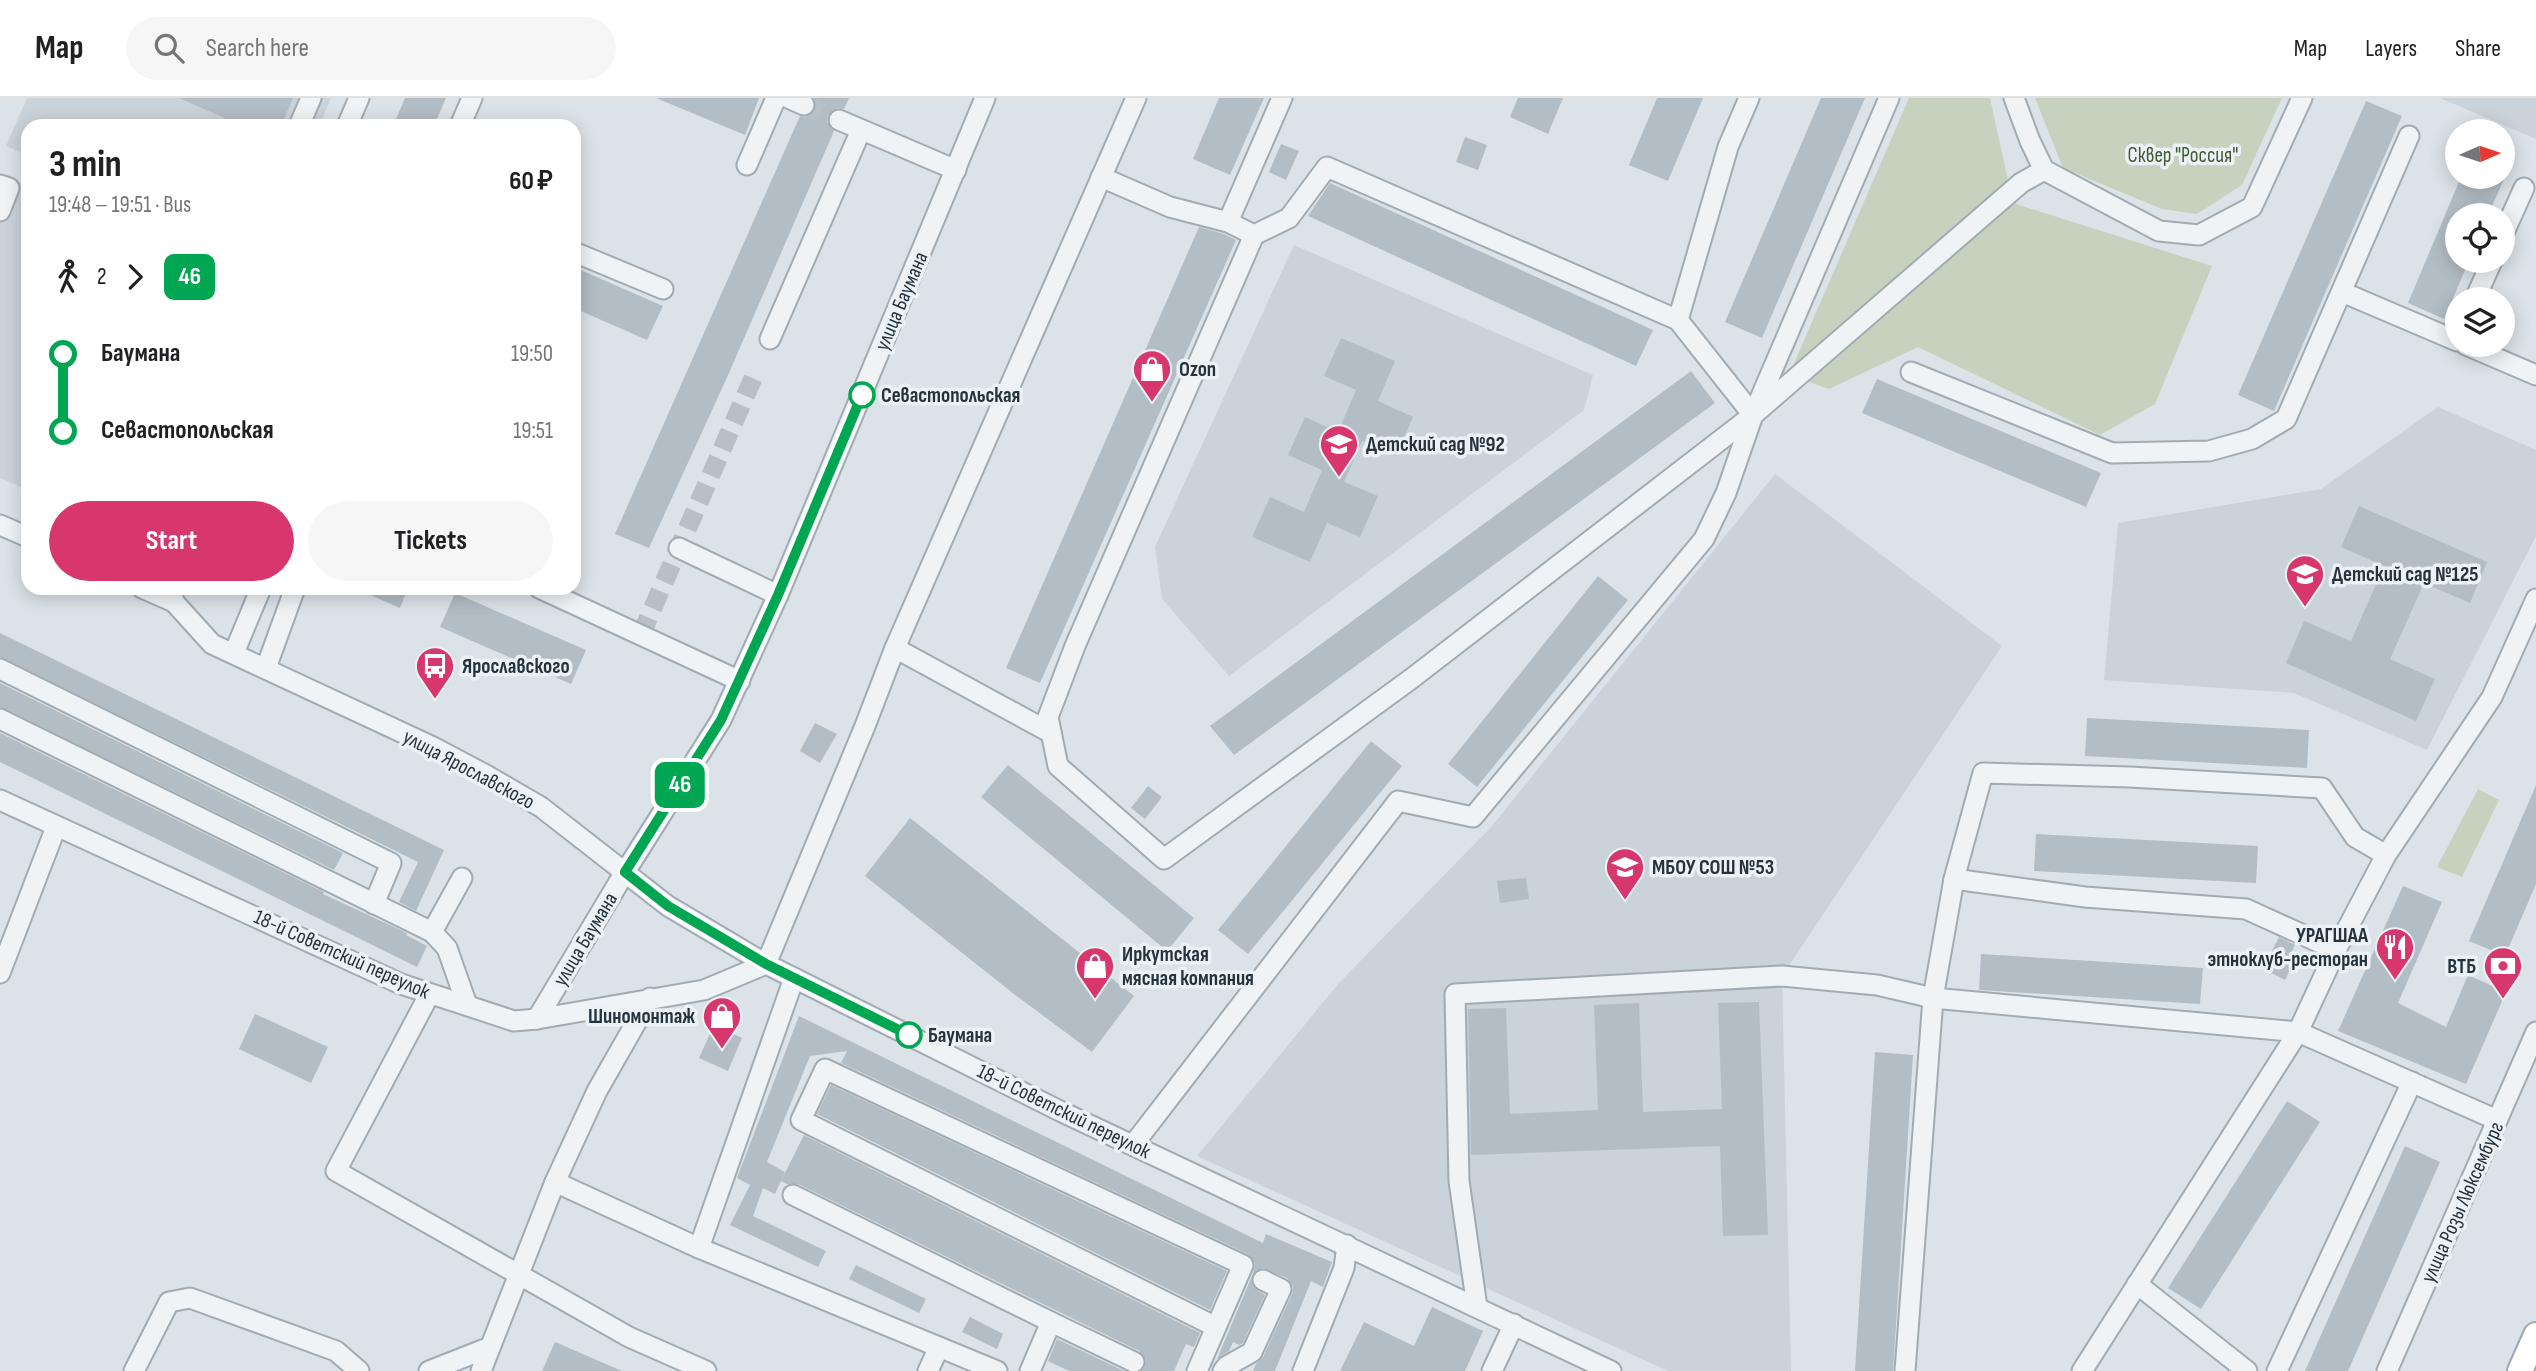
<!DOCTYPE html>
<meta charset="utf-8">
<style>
:root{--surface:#fff;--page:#f6f6f6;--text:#202124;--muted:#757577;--line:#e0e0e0;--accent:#d7376c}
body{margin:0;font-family:"Sofia Sans Condensed",sans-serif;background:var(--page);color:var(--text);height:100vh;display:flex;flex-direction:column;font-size:26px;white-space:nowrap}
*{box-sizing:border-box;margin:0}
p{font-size:23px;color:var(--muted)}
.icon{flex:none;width:38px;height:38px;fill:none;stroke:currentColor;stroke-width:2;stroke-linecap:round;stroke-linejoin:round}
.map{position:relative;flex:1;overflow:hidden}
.side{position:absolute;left:21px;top:21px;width:560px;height:476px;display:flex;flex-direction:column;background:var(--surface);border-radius:21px;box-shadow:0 4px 18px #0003}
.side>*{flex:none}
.badge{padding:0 14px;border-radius:10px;font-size:24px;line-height:46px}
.needle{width:46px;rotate:87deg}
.tools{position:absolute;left:2445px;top:21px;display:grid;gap:14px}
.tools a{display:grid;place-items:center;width:70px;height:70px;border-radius:50%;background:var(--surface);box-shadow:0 4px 18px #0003;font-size:35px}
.map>.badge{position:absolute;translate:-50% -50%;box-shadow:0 0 0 4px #fff}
.legs{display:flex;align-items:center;gap:10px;height:77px;padding:0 28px;font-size:23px}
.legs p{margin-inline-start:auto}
.summary{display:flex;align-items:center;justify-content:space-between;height:119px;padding:0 28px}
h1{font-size:38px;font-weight:700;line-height:52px}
.action{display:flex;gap:14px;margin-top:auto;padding:14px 28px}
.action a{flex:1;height:80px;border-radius:42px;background:var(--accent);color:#fff;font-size:28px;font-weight:700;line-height:80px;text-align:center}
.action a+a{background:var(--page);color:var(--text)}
ul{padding:0 28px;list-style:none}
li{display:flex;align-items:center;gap:24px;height:77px;font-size:26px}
li i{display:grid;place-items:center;width:10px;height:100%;margin:0 9px;background:currentColor}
li i::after{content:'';width:18px;height:18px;margin:-9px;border:5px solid;border-radius:50%;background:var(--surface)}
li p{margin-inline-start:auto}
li:first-child i{background:linear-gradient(#0000 50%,currentColor 0)}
li:last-child i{background:linear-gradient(currentColor 50%,#0000 0)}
header{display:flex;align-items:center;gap:42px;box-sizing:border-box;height:98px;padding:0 35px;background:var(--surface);border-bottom:2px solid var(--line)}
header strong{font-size:33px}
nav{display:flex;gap:38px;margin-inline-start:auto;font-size:24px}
.search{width:490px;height:63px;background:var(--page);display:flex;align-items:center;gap:18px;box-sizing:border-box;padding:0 24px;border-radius:38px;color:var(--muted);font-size:26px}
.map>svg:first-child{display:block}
</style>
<header>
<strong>Map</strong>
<div class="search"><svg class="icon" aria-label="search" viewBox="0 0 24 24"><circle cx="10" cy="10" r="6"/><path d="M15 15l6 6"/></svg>Search here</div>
<nav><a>Map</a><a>Layers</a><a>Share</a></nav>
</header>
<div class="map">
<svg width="2536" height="1273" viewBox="0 0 2536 1273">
<rect width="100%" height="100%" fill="#dce3e8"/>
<g fill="#cad2da">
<path d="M27 0H331L319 28H28V58L6 48Z"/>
<path d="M2440 0H2536V41Z"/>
<path d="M0 75 28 88V392L0 380Z"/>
<path d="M1294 147 1593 277 1584 312 1229 578 1162 501 1155 449Z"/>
<path d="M2438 309 2536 352V438L2427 652 2294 595 2104 582 2118 425 2321 391Z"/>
<path d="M1775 376 2002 548 1782 878 1791 1273H1668L1197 1058 1339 885 1492 728Z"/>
</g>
<g fill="#c6d2bd">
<path d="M1909 0H1990L2013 105 2212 168 2155 306 2100 337 1918 249 1829 291 1789 277Z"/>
<path d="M2035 0H2282L2242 87 2197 116 2162 111 2063 70Z"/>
<path d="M2478 691 2499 702 2462 779 2437 769Z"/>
</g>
<g fill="#b3bdc5">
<path d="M179 0H293L281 28H227L229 22Z"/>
<path d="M405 0H446L434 28H393Z"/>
<path d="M656 0H759L745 37Z"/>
<path d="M814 0H849L844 11 837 10 828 17 827 24 834 33 729 275 649 450 615 436 800 18 806 19 815 12Z"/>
<path d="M1219 0H1264L1230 77 1193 61Z"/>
<path d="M1518 0H1563L1548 36 1510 19Z"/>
<path d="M1657 0H1703L1668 83 1629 67Z"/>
<path d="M1821 0H1865L1762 240 1725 224Z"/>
<path d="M2366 3 2402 18 2274 313 2238 297Z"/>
<path d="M1465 39 1487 47 1478 72 1456 64Z"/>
<path d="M1281 46 1299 53 1286 82 1269 74Z"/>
<path d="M2461 79H2505L2488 117H2457V163H2469L2444 221 2408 205Z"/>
<path d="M1330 85 1653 232 1636 268 1308 118Z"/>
<path d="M1199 129 1224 136 1236 142 1040 585 1006 570Z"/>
<path d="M574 169 663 208 647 242 574 210Z"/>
<path d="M1341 240 1395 263 1378 303 1413 319 1396 358 1362 343 1344 384 1378 398 1360 439 1327 425 1310 464 1252 439 1270 399 1304 414 1322 372 1288 357 1305 319 1338 334 1356 292 1324 278Z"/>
<path d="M1691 273 1715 305 1234 657 1210 628Z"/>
<path d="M1877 281 2101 375 2086 409 1862 315Z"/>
<path d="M2359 408 2487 464 2470 505 2424 485 2390 561 2435 581 2416 623 2286 565 2304 523 2351 543 2384 468 2341 449Z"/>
<path d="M1598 478 1628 502 1477 689 1448 666Z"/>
<path d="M354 490H408L400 510Z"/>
<path d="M455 495 586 552 571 586 440 529Z"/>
<path d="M0 535 444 752 416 813 399 804 418 764 0 559Z"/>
<path d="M0 585 343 755 334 772 0 609Z"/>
<path d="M2087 620 2309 632 2307 670 2085 658Z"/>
<path d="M815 625 837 636 820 665 800 653Z"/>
<path d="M0 635 324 794 323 796 407 835 406 837 427 848 417 869 0 664Z"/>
<path d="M1371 643 1402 668 1248 856 1218 832Z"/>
<path d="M1008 667 1194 820 1167 853 981 699Z"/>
<path d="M2536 687V786L2505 858 2469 843Z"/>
<path d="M1148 688 1162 699 1145 721 1131 710Z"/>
<path d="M910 720 1134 898 1092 954 1014 896 865 778Z"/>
<path d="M2036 736 2258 748 2256 785 2034 773Z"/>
<path d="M1526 780 1529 801 1500 805 1497 783Z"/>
<path d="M2403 788 2442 804 2398 905 2446 929 2468 877 2506 894 2466 986 2338 933Z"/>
<path d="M2279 839 2295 847 2287 863 2293 866 2285 882 2263 871Z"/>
<path d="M1981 856 2203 870 2200 906 1979 892Z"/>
<path d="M1759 904 1768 1137 1723 1138 1720 1048 1471 1057 1468 911 1506 910 1510 1016 1598 1012 1594 907 1639 905 1643 1014 1722 1011 1718 905Z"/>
<path d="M255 916 328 949 311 985 239 951Z"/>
<path d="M799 918 1263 1145 1266 1136 1332 1164 1323 1189 1311 1183 1275 1273H1253L1256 1266 1263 1259 1292 1196 1293 1189 1287 1180 1263 1170 1253 1176 1255 1165 1248 1156 841 965 847 953 810 958 767 1064 785 1074 781 1083 804 1037 1200 1235 1194 1249 1186 1246 1174 1273H1142L1146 1262 1139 1253 798 1086H787L781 1083 775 1096 763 1090 753 1118 826 1153 818 1169 730 1127 750 1087 737 1080Z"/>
<path d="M714 927 742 940 728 973 699 960Z"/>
<path d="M1875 954 1913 957 1897 1212 1893 1273H1855Z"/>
<path d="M831 987 1227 1173 1210 1212 817 1016Z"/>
<path d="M2287 1003 2320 1024 2201 1211 2168 1190Z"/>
<path d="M2405 1048 2440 1064 2348 1273H2305Z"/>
<path d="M856 1167 926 1201 919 1215 849 1181Z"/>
<path d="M1252 1178 1253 1189 1265 1197 1243 1245 1239 1247 1233 1244 1229 1253 1217 1261Z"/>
<path d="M1432 1209 1483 1233 1465 1273H1340L1364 1224 1414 1248Z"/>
<path d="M970 1219 1003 1236 997 1251 962 1234Z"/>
<path d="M1057 1241 1124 1273H1069L1048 1263Z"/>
<path d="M555 1244 622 1273H542Z"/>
</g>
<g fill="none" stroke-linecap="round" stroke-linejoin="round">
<g stroke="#b7c0c6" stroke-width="19" stroke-dasharray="19 10" stroke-linecap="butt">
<path d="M804 7 839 22"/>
<path d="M641 537 754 278"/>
</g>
<g stroke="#a1abb2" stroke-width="23">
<g id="minor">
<path d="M788 0 804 7"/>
<path d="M2014 0 2030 43 2044 72 2159 133 2199 137 2252 109 2302 0"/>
<path d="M839 22 956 72"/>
<path d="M299 28 311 0"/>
<path d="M347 28 359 0"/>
<path d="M460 28 472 0"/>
<path d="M747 67 776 0"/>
<path d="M1101 79 1170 109 1228 124 1254 137 1289 120 1327 69 1678 222 1753 317"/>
<path d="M0 87 9 90 0 113"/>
<path d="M1228 124 1282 0"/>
<path d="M1254 137 1075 548 1048 619 1058 668 1164 761 1411 581 1753 317 2021 85 2044 72"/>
<path d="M2502 139 2524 90"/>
<path d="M574 154 663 191"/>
<path d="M2342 194 2457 243"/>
<path d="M2475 201 2492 163"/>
<path d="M1678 222 1728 49 1749 0"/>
<path d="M770 241 861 32"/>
<path d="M2466 247 2536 277"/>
<path d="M1911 274 2112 355 2209 353 2252 341 2286 321 2409 38"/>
<path d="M0 427 28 439"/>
<path d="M679 450 778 497"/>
<path d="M142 490 174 504"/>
<path d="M171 490 174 504 212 546 431 648 486 677 541 709 668 808 766 866 1060 1013 1611 1273"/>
<path d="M539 490 740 583"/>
<path d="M895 550 1051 635"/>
<path d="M234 555 261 490"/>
<path d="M266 570 295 490"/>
<path d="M0 571 391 765 374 806"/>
<path d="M0 621 432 834 447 850 467 907"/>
<path d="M0 702 401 886 514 923 537 921 704 892 766 866"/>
<path d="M1954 781 2085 799 2246 811 2336 852"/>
<path d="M432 834 462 780"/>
<path d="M766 866 865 628 895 550 1136 0"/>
<path d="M0 875 56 729"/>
<path d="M429 897 336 1073 629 1239 706 1273"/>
<path d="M537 921 625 774 721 622 778 497 985 0"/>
<path d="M1133 1047 1398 703 1473 719 1704 441 1726 395 1753 317 1889 0"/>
<path d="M555 1084 699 1150 997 1273"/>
<path d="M793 1097 1051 1224 1030 1273"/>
<path d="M699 1150 794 880"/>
<path d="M2137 1186 2247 1273"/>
<path d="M1477 1209 1459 1083 1455 896 1782 878 1877 887 1933 900 2298 934 2497 1022"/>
<path d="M1051 1224 1134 1264"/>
<path d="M134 1273 169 1204 190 1200 336 1253 359 1273"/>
<path d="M429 1273 490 1249"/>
<path d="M481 1273 555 1084 597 993 650 900"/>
<path d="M928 1273 939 1249"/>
<path d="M1197 1273 1243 1167 825 971 801 1022 1216 1229"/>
<path d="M1223 1273 1227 1268 1252 1254 1281 1191 1263 1182"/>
<path d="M1303 1273 1344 1170 1347 1147"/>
<path d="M1492 1273 1514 1226"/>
<path d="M1905 1273 1933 900 1954 781 1983 675 2130 679 2322 690 2355 739 2386 757"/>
<path d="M2082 1273 2298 934 2336 852 2386 757 2492 599 2536 501"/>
<path d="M2277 1273 2412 984"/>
<path d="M2387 1273 2536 934"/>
</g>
</g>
<g stroke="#9ba9b4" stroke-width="28">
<path id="major" d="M2520 1273 2536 1237"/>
</g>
<use href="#minor" stroke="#eff3f6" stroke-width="19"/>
<use href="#major" stroke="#fff" stroke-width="24"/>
</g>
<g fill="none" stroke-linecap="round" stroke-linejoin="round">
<g stroke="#fff" stroke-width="16">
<path id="line-1" d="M862 297 778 497 721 622 625 774 668 808 766 866 909 937"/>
</g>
<use href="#line-1" stroke="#00a651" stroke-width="10"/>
</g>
<defs>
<g id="shop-pin" transform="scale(2.0125)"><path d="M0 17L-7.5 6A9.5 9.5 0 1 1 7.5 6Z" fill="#d7376c" stroke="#ecf1f5"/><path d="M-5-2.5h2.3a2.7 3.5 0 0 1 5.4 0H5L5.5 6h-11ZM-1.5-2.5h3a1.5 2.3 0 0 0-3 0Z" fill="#fff"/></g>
<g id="school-pin" transform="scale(2.0125)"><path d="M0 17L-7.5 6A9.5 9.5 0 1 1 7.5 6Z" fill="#d7376c" stroke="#ecf1f5"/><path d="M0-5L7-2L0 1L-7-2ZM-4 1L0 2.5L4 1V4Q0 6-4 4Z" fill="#fff"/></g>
<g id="bus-pin" transform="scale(2.0125)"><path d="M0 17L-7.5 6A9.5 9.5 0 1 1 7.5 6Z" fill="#d7376c" stroke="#ecf1f5"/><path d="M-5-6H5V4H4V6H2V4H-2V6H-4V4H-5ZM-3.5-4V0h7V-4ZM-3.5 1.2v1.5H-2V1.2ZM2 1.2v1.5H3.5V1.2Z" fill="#fff"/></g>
<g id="restaurant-pin" transform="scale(2.0125)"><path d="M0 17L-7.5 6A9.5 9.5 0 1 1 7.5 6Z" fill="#d7376c" stroke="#ecf1f5"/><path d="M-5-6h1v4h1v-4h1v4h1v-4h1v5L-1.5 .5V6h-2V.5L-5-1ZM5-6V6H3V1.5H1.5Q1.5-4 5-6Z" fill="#fff"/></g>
<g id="bank-pin" transform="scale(2.0125)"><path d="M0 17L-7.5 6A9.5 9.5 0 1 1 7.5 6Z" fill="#d7376c" stroke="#ecf1f5"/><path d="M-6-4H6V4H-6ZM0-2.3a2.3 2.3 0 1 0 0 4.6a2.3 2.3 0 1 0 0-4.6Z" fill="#fff"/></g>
</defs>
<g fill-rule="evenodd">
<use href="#shop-pin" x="1152" y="271"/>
<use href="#school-pin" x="1339" y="346"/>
<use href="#school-pin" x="2305" y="476"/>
<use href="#bus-pin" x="435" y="568"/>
<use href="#school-pin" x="1625" y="769"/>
<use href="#restaurant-pin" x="2395" y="849"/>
<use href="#shop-pin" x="1095" y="868"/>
<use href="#bank-pin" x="2503" y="868"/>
<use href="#shop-pin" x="722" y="918"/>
</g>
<g fill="#fff" stroke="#00a651" stroke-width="3.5">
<circle cx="862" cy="297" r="12"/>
<circle cx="909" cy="937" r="12"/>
</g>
<g text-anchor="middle" stroke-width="7" stroke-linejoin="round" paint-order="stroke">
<g font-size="21" fill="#415b31" stroke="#ecf1f5">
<text x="2183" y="64">Сквер "Россия"</text>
</g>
<g font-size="21" fill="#25333f" stroke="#ecf1f5">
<text transform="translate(901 203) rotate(-67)" y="7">улица Баумана</text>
<text transform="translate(469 671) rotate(28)" y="7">улица Ярославского</text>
<text transform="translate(585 841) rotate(-59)" y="7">улица Баумана</text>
<text transform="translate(342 856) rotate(24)" y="7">18-й Советский переулок</text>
<text transform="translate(1064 1013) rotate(26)" y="7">18-й Советский переулок</text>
<text transform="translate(2462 1104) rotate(-66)" y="7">улица Розы Люксембург</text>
</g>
<g font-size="21" font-weight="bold" fill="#25333f" stroke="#ecf1f5" text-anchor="start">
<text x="1179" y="278">Ozon</text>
<text x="1366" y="353">Детский сад №92</text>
<text x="2332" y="483">Детский сад №125</text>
<text x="462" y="575">Ярославского</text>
<text x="1652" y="776">МБОУ СОШ №53</text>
<text x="2368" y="844" text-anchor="end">УРАГШАА<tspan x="2368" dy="24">этноклуб-ресторан</tspan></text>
<text x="1122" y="863">Иркутская<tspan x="1122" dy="24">мясная компания</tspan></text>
<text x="2476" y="875" text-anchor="end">ВТБ</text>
<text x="695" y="925" text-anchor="end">Шиномонтаж</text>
</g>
<g font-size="21" font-weight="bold" fill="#25333f" stroke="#ecf1f5" text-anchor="start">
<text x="881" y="304">Севастопольская</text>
<text x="928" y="944">Баумана</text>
</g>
</g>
</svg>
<div class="tools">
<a><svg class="needle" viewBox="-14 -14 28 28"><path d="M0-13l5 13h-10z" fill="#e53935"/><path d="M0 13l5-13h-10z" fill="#757577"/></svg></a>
<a><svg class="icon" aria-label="locate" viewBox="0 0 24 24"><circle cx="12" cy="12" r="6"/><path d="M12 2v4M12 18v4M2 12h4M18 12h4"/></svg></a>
<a><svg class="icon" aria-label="layers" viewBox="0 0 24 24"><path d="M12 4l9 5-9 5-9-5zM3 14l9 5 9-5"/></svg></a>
</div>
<b class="badge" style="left:680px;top:687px;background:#00a651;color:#fff">46</b>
<section class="side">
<div class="summary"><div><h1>3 min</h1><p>19:48 – 19:51 · Bus</p></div><b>60 ₽</b></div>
<div class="legs"><svg class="icon" aria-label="walk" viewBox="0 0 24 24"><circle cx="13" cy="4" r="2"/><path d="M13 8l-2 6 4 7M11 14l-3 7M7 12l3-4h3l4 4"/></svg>2<svg class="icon" aria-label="forward" viewBox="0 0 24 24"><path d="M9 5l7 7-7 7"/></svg><b class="badge" style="background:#00a651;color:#fff">46</b></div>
<ul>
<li><i style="color:#00a651"></i><b>Баумана</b><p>19:50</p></li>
<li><i style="color:#00a651"></i><b>Севастопольская</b><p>19:51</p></li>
</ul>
<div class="action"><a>Start</a><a>Tickets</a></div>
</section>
</div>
